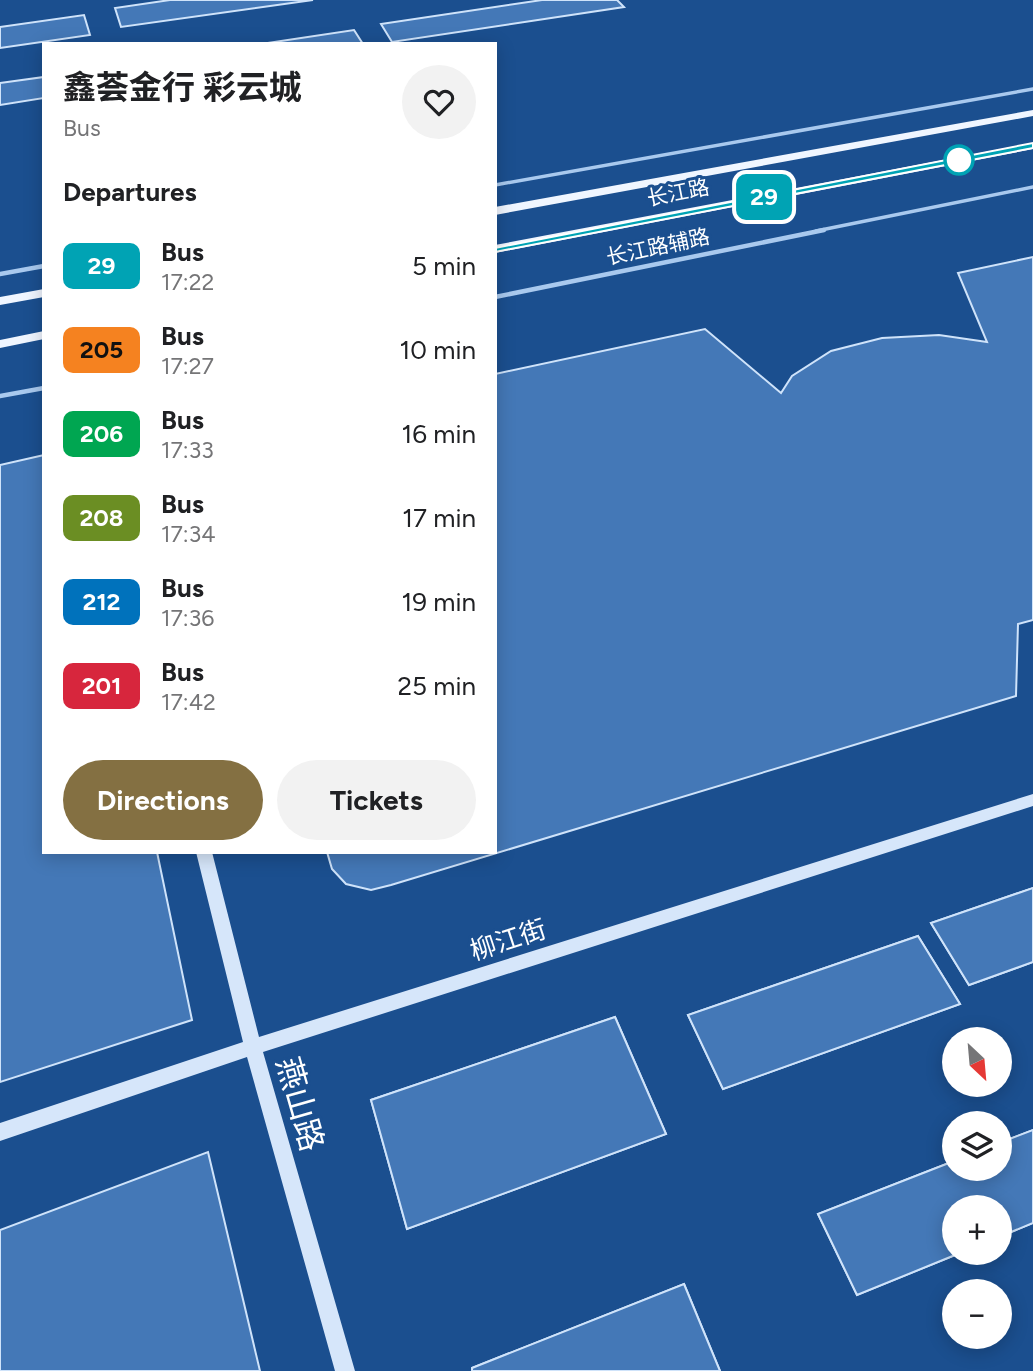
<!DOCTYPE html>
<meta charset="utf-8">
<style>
:root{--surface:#fff;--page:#f2f2f2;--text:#202124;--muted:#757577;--accent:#847042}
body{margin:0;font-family:Figtree,"Noto Sans SC",sans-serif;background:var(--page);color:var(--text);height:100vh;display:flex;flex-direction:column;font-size:26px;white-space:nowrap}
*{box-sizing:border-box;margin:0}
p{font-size:23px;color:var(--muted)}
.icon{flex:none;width:38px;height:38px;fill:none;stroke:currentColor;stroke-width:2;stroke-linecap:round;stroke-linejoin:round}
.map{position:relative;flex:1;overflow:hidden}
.panel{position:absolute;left:42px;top:42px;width:455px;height:812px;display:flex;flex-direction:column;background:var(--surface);border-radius:0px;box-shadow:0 4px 18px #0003}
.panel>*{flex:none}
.badge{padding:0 14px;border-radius:10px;font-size:24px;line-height:46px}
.needle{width:46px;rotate:154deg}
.controls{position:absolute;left:942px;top:1027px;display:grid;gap:14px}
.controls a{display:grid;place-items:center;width:70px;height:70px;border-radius:50%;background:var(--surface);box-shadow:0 4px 18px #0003;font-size:35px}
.map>.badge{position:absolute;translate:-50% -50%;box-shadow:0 0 0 4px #fff}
h2{padding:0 21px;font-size:26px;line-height:63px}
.round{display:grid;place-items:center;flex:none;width:74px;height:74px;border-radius:37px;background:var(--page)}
.headline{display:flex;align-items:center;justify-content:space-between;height:119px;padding:0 21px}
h1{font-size:33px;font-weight:700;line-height:52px}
.action{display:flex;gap:14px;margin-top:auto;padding:14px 21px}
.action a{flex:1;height:80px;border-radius:42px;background:var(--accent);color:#fff;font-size:28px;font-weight:700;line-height:80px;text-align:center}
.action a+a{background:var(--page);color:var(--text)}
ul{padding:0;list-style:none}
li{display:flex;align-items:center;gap:21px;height:84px;padding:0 21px}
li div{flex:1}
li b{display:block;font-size:26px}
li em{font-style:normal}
li .badge{min-width:77px;font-weight:700;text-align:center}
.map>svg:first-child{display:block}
</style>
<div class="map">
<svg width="1033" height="1371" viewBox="0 0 1033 1371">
<rect width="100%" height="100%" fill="#1b4f8f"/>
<g fill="#4478b7" stroke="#cfe3fa" stroke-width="2">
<path d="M170 0H313L121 27 115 8Z"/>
<path d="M542 0H617L624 7 392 42 381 24Z"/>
<path d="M84 15 90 35 0 48V27Z"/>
<path d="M354 30 363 44H261Z"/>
<path d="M44 77V98L0 105V83Z"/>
<path d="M1033 257V620L1018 624 1016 696 391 885 371 890 346 884 332 869 327 852H495V374L705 329 781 393 792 376 831 351 882 338 939 335 987 342 958 273Z"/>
<path d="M44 455V852H157L192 1020 0 1082V465Z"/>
<path d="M1033 888V962L969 985 931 923Z"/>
<path d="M1033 888V962L969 985 931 923Z"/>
<path d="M918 936 960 1004 723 1089 688 1015Z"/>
<path d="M918 936 960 1004 723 1089 688 1015Z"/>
<path d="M615 1017 666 1134 407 1229 371 1100Z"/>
<path d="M615 1017 666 1134 407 1229 371 1100Z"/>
<path d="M1033 1130V1223L999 1237V1208H954V1253H960L857 1295 818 1214 954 1161V1169H999V1143Z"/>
<path d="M1033 1130V1223L999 1237V1208H954V1253H960L857 1295 818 1214 954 1161V1169H999V1143Z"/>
<path d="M208 1152 260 1371H0V1230Z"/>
<path d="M684 1284 720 1371H472V1368Z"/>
<path d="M684 1284 720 1371H472V1368Z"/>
</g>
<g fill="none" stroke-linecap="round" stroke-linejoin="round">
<g stroke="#a9c9ee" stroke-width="3.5">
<path d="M495 185 1033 89"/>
<path d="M816 231 1033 187"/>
</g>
<g stroke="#a9c9ee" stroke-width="4.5">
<path d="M0 274 44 266"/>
<path d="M495 297 824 230"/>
<path d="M0 396 44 388"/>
</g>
<path fill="#d6e6fa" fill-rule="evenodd" d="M1033 794V806L263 1052 355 1371H335L247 1057 0 1141V1123L243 1042 196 852H212L259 1037Z"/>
<g fill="#f0f6ff" fill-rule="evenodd">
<path d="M1033 110V116L495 215V207Z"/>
<path d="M1033 143V149L495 253V245Z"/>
<path d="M44 289V297L0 305V297Z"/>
<path d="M44 331V339L0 348V340Z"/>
</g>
</g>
<path fill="#00a3b4" stroke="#fff" stroke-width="2" d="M1033 143V148L495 252 490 249Z"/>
<circle fill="#fff" stroke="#00a3b4" stroke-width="3.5" cx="959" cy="160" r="14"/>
<g text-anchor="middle" stroke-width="6" stroke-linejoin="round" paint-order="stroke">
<g font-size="21" fill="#fff" stroke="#1b4f8f">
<text transform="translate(678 193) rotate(-11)" y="7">长江路</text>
<text transform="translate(658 247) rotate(-12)" y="7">长江路辅路</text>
</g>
<g font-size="26" fill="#fff" stroke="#1b4f8f">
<text transform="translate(508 940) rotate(-18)" y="9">柳江街</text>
</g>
<g font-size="32" fill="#fff" stroke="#1b4f8f">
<text transform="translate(300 1104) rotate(74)" y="11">燕山路</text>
</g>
</g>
</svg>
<div class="controls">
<a><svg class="needle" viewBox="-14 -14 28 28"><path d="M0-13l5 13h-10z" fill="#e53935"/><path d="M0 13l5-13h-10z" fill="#757577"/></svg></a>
<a><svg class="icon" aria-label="layers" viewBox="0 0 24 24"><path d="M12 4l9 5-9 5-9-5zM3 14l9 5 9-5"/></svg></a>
<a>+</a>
<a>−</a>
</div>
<b class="badge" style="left:764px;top:197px;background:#00a3b4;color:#fff">29</b>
<section class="panel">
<div class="headline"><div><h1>鑫荟金行 彩云城</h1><p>Bus</p></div><a class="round"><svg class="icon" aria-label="heart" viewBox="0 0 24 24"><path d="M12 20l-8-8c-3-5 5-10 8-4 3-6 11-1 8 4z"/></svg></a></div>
<h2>Departures</h2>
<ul>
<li><span class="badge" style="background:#00a3b4;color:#fff">29</span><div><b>Bus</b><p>17:22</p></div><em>5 min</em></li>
<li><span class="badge" style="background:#f58220;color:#111">205</span><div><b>Bus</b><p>17:27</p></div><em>10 min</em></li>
<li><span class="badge" style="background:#00a651;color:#fff">206</span><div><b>Bus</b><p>17:33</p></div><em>16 min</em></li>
<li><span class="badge" style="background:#6b8e23;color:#fff">208</span><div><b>Bus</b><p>17:34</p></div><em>17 min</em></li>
<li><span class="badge" style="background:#0072bc;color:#fff">212</span><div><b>Bus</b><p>17:36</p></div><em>19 min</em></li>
<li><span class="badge" style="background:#d7263d;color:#fff">201</span><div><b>Bus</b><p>17:42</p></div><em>25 min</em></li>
</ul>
<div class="action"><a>Directions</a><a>Tickets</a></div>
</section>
</div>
